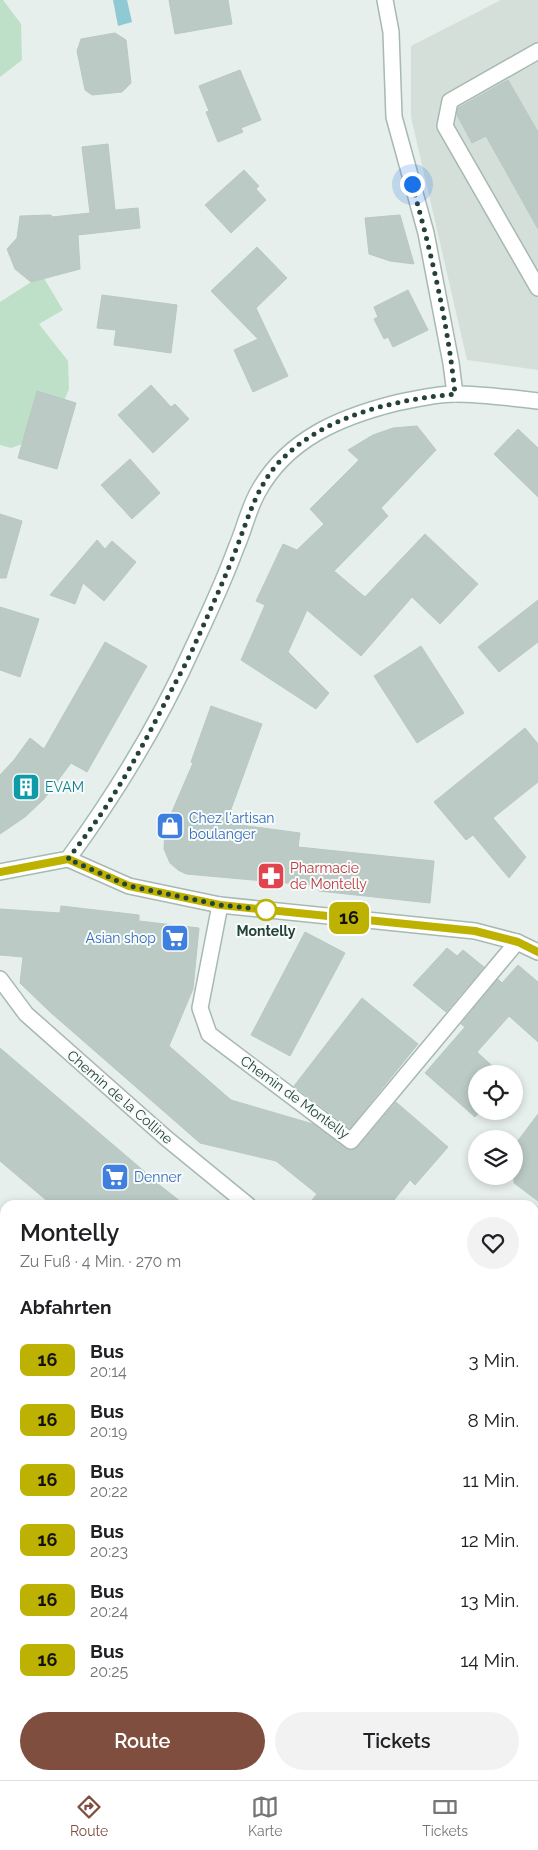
<!DOCTYPE html>
<html lang="de">
<meta charset="utf-8">
<style>
:root{--surface:#fff;--page:#f2f2f2;--text:#202124;--muted:#757577;--line:#e0e0e0;--accent:#7f4e3f}
body{margin:0;font-family:Raleway,sans-serif;background:var(--page);color:var(--text);height:100vh;display:flex;flex-direction:column;font-size:19px;white-space:nowrap}
*{box-sizing:border-box;margin:0}
p{font-size:16px;color:var(--muted)}
.icon{flex:none;width:28px;height:28px;fill:none;stroke:currentColor;stroke-width:2;stroke-linecap:round;stroke-linejoin:round}
.map{position:relative;flex:1;overflow:hidden}
.panel{position:absolute;left:0px;top:1200px;width:539px;height:580px;display:flex;flex-direction:column;background:var(--surface);border-radius:15px 15px 0 0;box-shadow:0 2px 8px #0003}
.panel>*{flex:none}
.badge{padding:0 10px;border-radius:8px;font-size:18px;line-height:32px}
.buttons{position:absolute;left:468px;top:1065px;display:grid;gap:10px}
.buttons a{display:grid;place-items:center;width:55px;height:55px;border-radius:50%;background:var(--surface);box-shadow:0 2px 8px #0003;font-size:25px}
.you{position:absolute;width:25px;height:25px;margin:-12px;border:4px solid #fff;border-radius:50%;background:#1a73e8;box-shadow:0 0 0 8px #1a73e833}
.map>.badge{position:absolute;translate:-50% -50%;box-shadow:0 0 0 2px #fff}
h2{padding:0 20px;font-size:19px;line-height:45px}
.round{display:grid;place-items:center;flex:none;width:52px;height:52px;border-radius:26px;background:var(--page)}
.headline{display:flex;align-items:center;justify-content:space-between;height:85px;padding:0 20px}
h1{font-size:24px;font-weight:600;line-height:38px}
.action{display:flex;gap:10px;margin-top:auto;padding:10px 20px}
.action a{flex:1;height:58px;border-radius:30px;background:var(--accent);color:#fff;font-size:20px;font-weight:600;line-height:58px;text-align:center}
.action a+a{background:var(--page);color:var(--text)}
ul{padding:0;list-style:none}
li{display:flex;align-items:center;gap:15px;height:60px;padding:0 20px}
li div{flex:1}
li b{display:block;font-size:19px}
li em{font-style:normal}
li .badge{min-width:55px;font-weight:700;text-align:center}
.menu{display:flex;justify-content:space-around;align-items:center;height:70px;border-top:1px solid var(--line);background:var(--surface);font-size:14px;color:var(--muted)}
.menu a{display:grid;justify-items:center;gap:2px}
.menu .on{color:var(--accent)}
.map>svg:first-child{display:block}
</style>
<div class="map">
<svg width="538" height="1780" viewBox="0 0 538 1780">
<rect width="100%" height="100%" fill="#e6efeb"/>
<g fill="#d4dfda">
<path d="M501 0H538V370L467 360 411 117V46Z"/>
<path d="M0 1405 5 1409V1775H471L477 1780H0Z"/>
</g>
<g fill="#bfe0c8">
<path d="M0 0H3L21 24 22 60 0 77Z"/>
<path d="M42 275 63 310 39 324 68 361 69 389 50 434 11 448 0 445V302Z"/>
</g>
<path fill="#8ec9d4" d="M113 0H127L132 22 118 26Z"/>
<g fill="#bbcac4" stroke="#b8c9c2">
<path d="M169 0H228L232 24 175 34Z"/>
<path d="M115 33 126 40 131 83 122 92 92 95 85 90 77 51 81 39Z"/>
<path d="M240 70 261 120 241 128 243 132 218 142 206 112 209 111 199 86Z"/>
<path d="M508 80 538 132V229L486 136 472 143 457 115 458 108Z"/>
<path d="M108 144 115 210 138 208 140 228 78 235 80 269 31 282 15 269 7 249 17 238 20 216 51 215 52 217 90 213 82 147Z"/>
<path d="M244 170 259 186 256 189 266 200 231 233 205 205Z"/>
<path d="M400 215 414 264 390 261 369 254 365 218Z"/>
<path d="M257 247 287 278 256 308 288 376 253 392 234 350 258 339 211 291Z"/>
<path d="M408 290 428 330 393 347 388 337 384 339 374 319 378 317 374 307Z"/>
<path d="M102 295 177 305 171 353 114 345 116 330 97 328Z"/>
<path d="M151 385 171 407 175 404 189 419 153 453 118 415Z"/>
<path d="M37 391 76 403 57 469 18 458Z"/>
<path d="M417 426 436 450 381 508 388 516 334 571 365 597 425 534 478 584 440 624 412 597 361 656 307 610 288 652 329 693 316 709 241 660 265 605 256 601 283 544 297 550 324 524 310 509 359 460 348 450 373 435 393 428Z"/>
<path d="M518 429 538 448V497L494 454Z"/>
<path d="M130 459 160 493 132 519 101 485Z"/>
<path d="M0 514 22 521 6 578H0Z"/>
<path d="M97 540 105 549 112 541 136 562 104 601 83 583 75 604 50 595Z"/>
<path d="M538 600V642L499 672 478 647Z"/>
<path d="M0 607 39 619 20 677 0 670Z"/>
<path d="M105 642 147 666 87 772 71 763 44 799 25 817 0 834V775L14 760 30 738 44 749Z"/>
<path d="M421 646 464 713 417 743 374 676Z"/>
<path d="M211 706 262 724 226 823 300 833 298 847 434 861 430 903 319 891 320 886 186 874 178 870 170 863 164 849 165 828 193 763 191 762Z"/>
<path d="M525 728 538 744V782L493 818 526 857 509 878 473 835 466 840 434 802Z"/>
<path d="M61 906 139 915V921L199 928 193 989 169 1046 231 1100 313 1124 345 1148 350 1150 358 1147 396 1102 448 1147 415 1185 410 1180 390 1205H308L317 1194 276 1161 200 1143 49 1011 20 983 23 957 0 955V909L60 913Z"/>
<path d="M305 932 345 953 290 1056 251 1035Z"/>
<path d="M447 948 457 956 463 950 484 967 446 1012 413 985Z"/>
<path d="M518 965 538 982V1042L509 1016 477 1052 501 1074H476V1111H480L475 1117 425 1073 465 1027 461 1024 498 979 502 983Z"/>
<path d="M362 998 418 1044 350 1128 294 1086Z"/>
<path d="M0 1048 145 1172 144 1173 185 1205H52L0 1161Z"/>
<path d="M538 1114V1201L514 1183V1146Z"/>
</g>
<g fill="none" stroke-linecap="round" stroke-linejoin="round">
<g stroke="#a8b8b2" stroke-width="18">
<g id="lane">
<path d="M220 905 200 1008 209 1034 351 1141 517 942"/>
<path d="M0 1717 5 1721"/>
<path d="M71 1775 77 1780"/>
</g>
</g>
<g stroke="#a8b8b2" stroke-width="18">
<g id="street">
<path d="M385 0 391 32 394 117 426 233 451 363 455 394"/>
<path d="M538 51 450 101 445 126 538 288"/>
<path d="M68 859 129 886 220 905 475 931 517 942 538 952"/>
<path d="M0 979 26 1014 166 1138 248 1205"/>
<path d="M534 1425 538 1429"/>
<path d="M534 1766 538 1772"/>
</g>
</g>
<g stroke="#a4bbb3" stroke-width="18">
<path id="secondary" d="M0 872 68 859C117 792 160 721 194 645 209 613 224 581 236 548 244 530 248 510 258 492 287 439 340 417 396 403 415 399 436 394 455 394 483 394 511 398 538 401"/>
</g>
<g stroke="#c2cac8" stroke-width="18">
<g id="primary">
<path d="M0 1251 5 1255"/>
<path d="M0 1307 5 1311"/>
<path d="M534 1704 538 1707"/>
<path d="M534 1750 538 1753"/>
</g>
</g>
<use href="#lane" stroke="#fff" stroke-width="15"/>
<use href="#street" stroke="#fff" stroke-width="15"/>
<use href="#secondary" stroke="#fff" stroke-width="15"/>
<use href="#primary" stroke="#6aa596" stroke-width="15"/>
<g stroke="#5f7d75" stroke-width="1">
<path d="M0 1355 5 1359"/>
<path d="M0 1374 5 1378"/>
<path d="M532 1775 538 1780"/>
</g>
</g>
<g fill="none" stroke-linecap="round" stroke-linejoin="round">
<g stroke="#fff" stroke-width="11">
<path id="line" d="M0 872 68 859 129 886 220 905 475 931 518 942 538 952"/>
</g>
<use href="#line" stroke="#bdb202" stroke-width="8"/>
<path stroke="#24423a" stroke-width="5" stroke-dasharray="0 9" d="M266 910 220 905 129 886 68 859C84 838 100 817 114 794 135 761 153 726 171 691 179 676 188 660 195 644 208 615 221 587 233 557 247 523 255 487 281 460 326 415 394 400 455 394 448 323 431 252 412 184"/>
</g>
<defs>
<g id="building-square" transform="scale(1.4375)"><rect x="-9" y="-9" width="18" height="18" rx="4" fill="#0f9aa8" stroke="#f7fbf9"/><path d="M-4-6H4V6H1V3H-1V6H-4ZM-2.5-4.3h1.7v1.8h-1.7ZM.8-4.3h1.7v1.8H.8ZM-2.5-1h1.7V.8h-1.7ZM.8-1h1.7V.8H.8Z" fill="#fff"/></g>
<g id="shop-square" transform="scale(1.4375)"><rect x="-9" y="-9" width="18" height="18" rx="4" fill="#3f7fe0" stroke="#f7fbf9"/><path d="M-5-2.5h2.3a2.7 3.5 0 0 1 5.4 0H5L5.5 6h-11ZM-1.5-2.5h3a1.5 2.3 0 0 0-3 0Z" fill="#fff"/></g>
<g id="pharmacy-square" transform="scale(1.4375)"><rect x="-9" y="-9" width="18" height="18" rx="4" fill="#e0444e" stroke="#f7fbf9"/><path d="M-2-6h4v4h4v4h-4v4h-4v-4h-4v-4h4Z" fill="#fff"/></g>
<g id="supermarket-square" transform="scale(1.4375)"><rect x="-9" y="-9" width="18" height="18" rx="4" fill="#3f7fe0" stroke="#f7fbf9"/><path d="M-6-5.5h2.5l.6 2H6L4.5 2H-2.5L-4.4-4H-6ZM-1.5 3.2a1.3 1.3 0 1 0 .1 0ZM3 3.2a1.3 1.3 0 1 0 .1 0Z" fill="#fff"/></g>
</defs>
<g fill-rule="evenodd">
<use href="#building-square" x="26" y="787"/>
<use href="#shop-square" x="170" y="826"/>
<use href="#pharmacy-square" x="271" y="876"/>
<use href="#supermarket-square" x="175" y="938"/>
<use href="#supermarket-square" x="115" y="1177"/>
</g>
<circle fill="#fff" stroke="#bdb202" stroke-width="2.5" cx="266" cy="910" r="10"/>
<g text-anchor="middle" stroke-width="4" stroke-linejoin="round" paint-order="stroke">
<g font-size="14" fill="#0d838f" stroke="#f7fbf9" text-anchor="start">
<text x="45" y="792">EVAM</text>
</g>
<g font-size="14" fill="#366cbe" stroke="#f7fbf9" text-anchor="start">
<text x="189" y="823">Chez l'artisan<tspan x="189" dy="16">boulanger</tspan></text>
<text x="156" y="943" text-anchor="end">Asian shop</text>
<text x="134" y="1182">Denner</text>
</g>
<g font-size="14" fill="#be3a42" stroke="#f7fbf9" text-anchor="start">
<text x="290" y="873">Pharmacie<tspan x="290" dy="16">de Montelly</tspan></text>
</g>
<g font-size="14" font-weight="bold" fill="#24423a" stroke="#f7fbf9">
<text x="266" y="936">Montelly</text>
</g>
<g font-size="14" fill="#24423a" stroke="#f7fbf9">
<text transform="translate(120 1097) rotate(41)" y="5">Chemin de la Colline</text>
<text transform="translate(295 1097) rotate(36)" y="5">Chemin de Montelly</text>
</g>
</g>
</svg>
<div class="buttons">
<a><svg class="icon" aria-label="locate" viewBox="0 0 24 24"><circle cx="12" cy="12" r="6"/><path d="M12 2v4M12 18v4M2 12h4M18 12h4"/></svg></a>
<a><svg class="icon" aria-label="layers" viewBox="0 0 24 24"><path d="M12 4l9 5-9 5-9-5zM3 14l9 5 9-5"/></svg></a>
</div>
<div class="you" style="left:412px;top:184px"></div>
<b class="badge" style="left:349px;top:918px;background:#bdb202;color:#111">16</b>
<section class="panel">
<div class="headline"><div><h1>Montelly</h1><p>Zu Fuß · 4 Min. · 270 m</p></div><a class="round"><svg class="icon" aria-label="heart" viewBox="0 0 24 24"><path d="M12 20l-8-8c-3-5 5-10 8-4 3-6 11-1 8 4z"/></svg></a></div>
<h2>Abfahrten</h2>
<ul>
<li><span class="badge" style="background:#bdb202;color:#111">16</span><div><b>Bus</b><p>20:14</p></div><em>3 Min.</em></li>
<li><span class="badge" style="background:#bdb202;color:#111">16</span><div><b>Bus</b><p>20:19</p></div><em>8 Min.</em></li>
<li><span class="badge" style="background:#bdb202;color:#111">16</span><div><b>Bus</b><p>20:22</p></div><em>11 Min.</em></li>
<li><span class="badge" style="background:#bdb202;color:#111">16</span><div><b>Bus</b><p>20:23</p></div><em>12 Min.</em></li>
<li><span class="badge" style="background:#bdb202;color:#111">16</span><div><b>Bus</b><p>20:24</p></div><em>13 Min.</em></li>
<li><span class="badge" style="background:#bdb202;color:#111">16</span><div><b>Bus</b><p>20:25</p></div><em>14 Min.</em></li>
</ul>
<div class="action"><a>Route</a><a>Tickets</a></div>
</section>
</div>
<nav class="menu">
<a class="on"><svg class="icon" aria-label="directions" viewBox="0 0 24 24"><path d="M12 3l9 9-9 9-9-9zM9 14v-3h6M13 9l2 2-2 2"/></svg>Route</a>
<a><svg class="icon" aria-label="map" viewBox="0 0 24 24"><path d="M3 6l6-2 6 2 6-2v14l-6 2-6-2-6 2zM9 4v14M15 6v14"/></svg>Karte</a>
<a><svg class="icon" aria-label="tickets" viewBox="0 0 24 24"><path d="M3 7h18v10H3zM15 7v10"/></svg>Tickets</a>
</nav>
